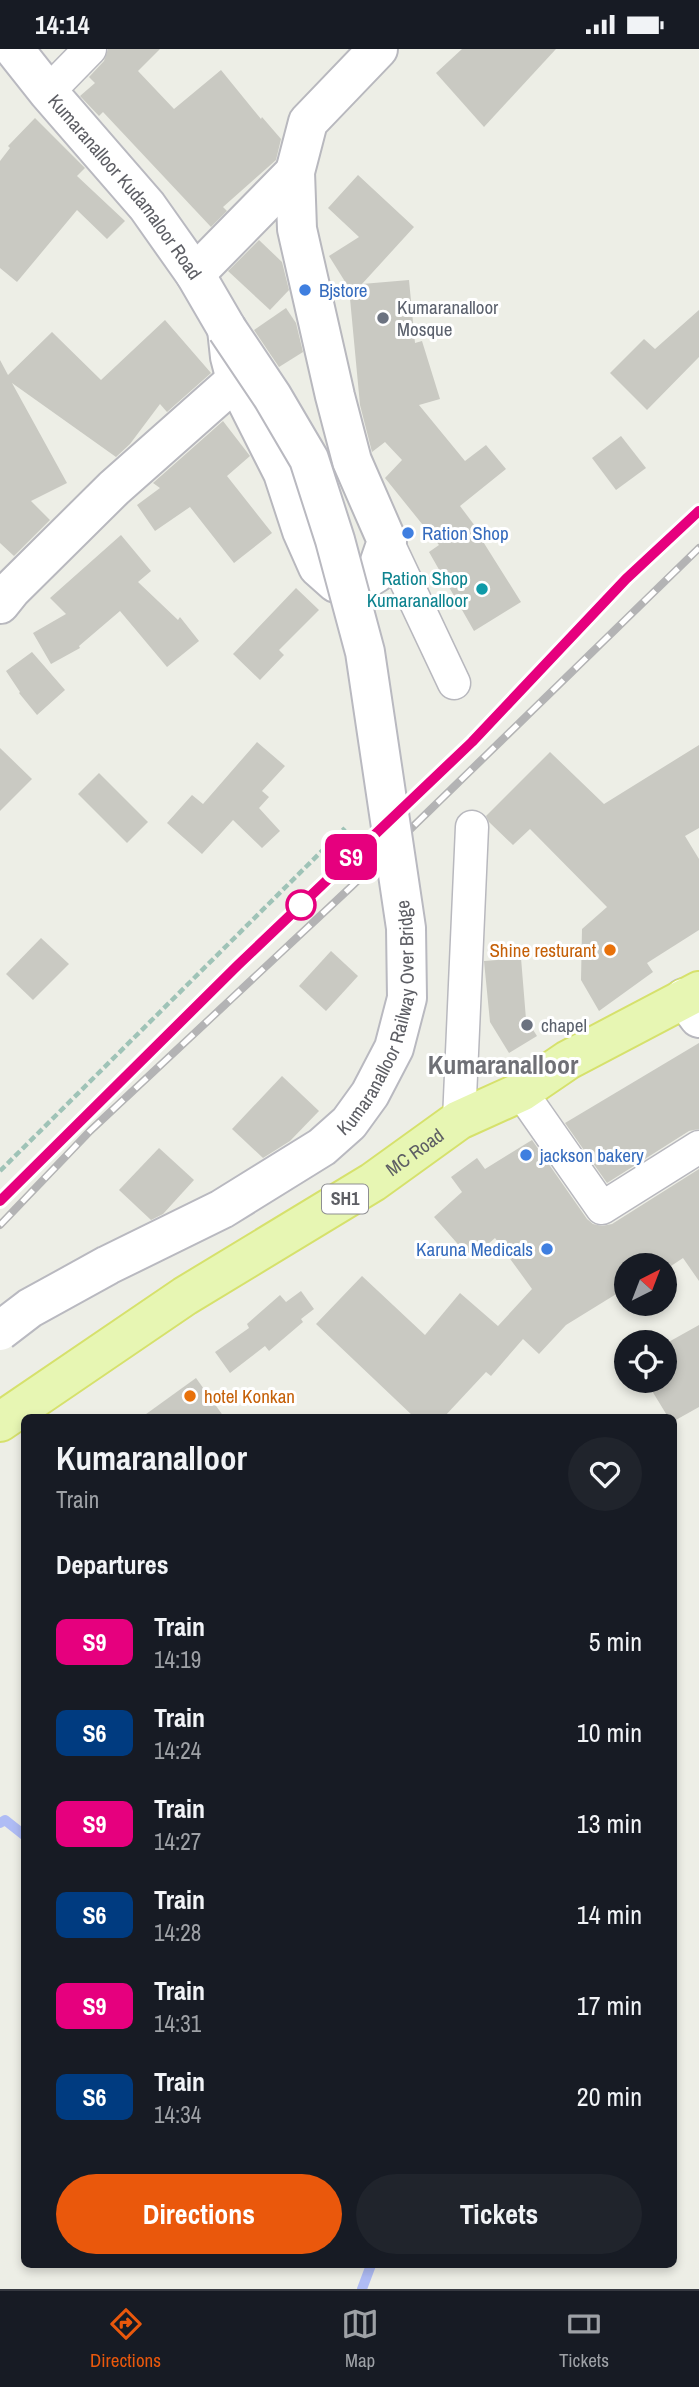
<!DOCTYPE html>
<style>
:root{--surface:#171b24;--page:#20242c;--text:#f1f3f6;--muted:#9ea1a6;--line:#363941;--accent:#ea580c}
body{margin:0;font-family:"Archivo Narrow",sans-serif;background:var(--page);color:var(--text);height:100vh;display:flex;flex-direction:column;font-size:26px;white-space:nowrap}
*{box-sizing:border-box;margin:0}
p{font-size:23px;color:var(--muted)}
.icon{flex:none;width:38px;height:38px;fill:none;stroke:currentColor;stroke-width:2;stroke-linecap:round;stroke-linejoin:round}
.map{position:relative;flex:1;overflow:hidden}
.details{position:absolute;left:21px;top:1365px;width:656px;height:854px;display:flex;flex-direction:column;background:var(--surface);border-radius:10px;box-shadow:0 4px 10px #0003}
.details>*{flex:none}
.badge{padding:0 14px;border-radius:10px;font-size:24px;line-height:46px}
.needle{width:46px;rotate:42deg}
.fabs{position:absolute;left:614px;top:1204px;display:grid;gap:14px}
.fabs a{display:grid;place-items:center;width:63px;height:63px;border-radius:50%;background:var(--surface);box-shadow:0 4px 10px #0003;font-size:35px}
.map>.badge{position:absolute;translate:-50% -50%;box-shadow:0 0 0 4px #fff}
h2{padding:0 35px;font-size:26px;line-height:63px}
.round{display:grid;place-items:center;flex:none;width:74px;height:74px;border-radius:37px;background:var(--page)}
.overview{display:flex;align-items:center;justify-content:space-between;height:119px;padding:0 35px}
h1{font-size:33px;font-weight:700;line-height:52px}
.action{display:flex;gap:14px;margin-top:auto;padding:14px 35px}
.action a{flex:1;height:80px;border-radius:42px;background:var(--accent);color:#fff;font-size:28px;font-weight:700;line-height:80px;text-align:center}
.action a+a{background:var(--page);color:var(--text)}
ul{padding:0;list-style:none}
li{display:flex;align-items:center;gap:21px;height:91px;padding:0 35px}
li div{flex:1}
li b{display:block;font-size:26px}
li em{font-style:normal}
li .badge{min-width:77px;font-weight:700;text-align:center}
.status{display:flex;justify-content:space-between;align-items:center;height:49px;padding:0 35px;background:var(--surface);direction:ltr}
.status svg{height:19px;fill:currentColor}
.tab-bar{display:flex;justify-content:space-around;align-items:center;height:98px;border-top:2px solid var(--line);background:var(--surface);font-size:19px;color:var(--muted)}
.tab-bar a{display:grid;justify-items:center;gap:4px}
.tab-bar .on{color:var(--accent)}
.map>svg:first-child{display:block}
</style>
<div class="status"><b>14:14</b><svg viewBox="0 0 49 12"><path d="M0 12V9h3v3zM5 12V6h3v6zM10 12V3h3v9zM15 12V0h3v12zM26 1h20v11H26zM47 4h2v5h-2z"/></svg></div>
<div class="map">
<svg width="699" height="2240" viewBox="0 0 699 2240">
<rect width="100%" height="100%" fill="#edeee6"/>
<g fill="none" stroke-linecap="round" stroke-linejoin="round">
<g stroke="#afbcf5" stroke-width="10">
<path d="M0 1774 5 1771 24 1786"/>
<path d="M362 2240 371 2216"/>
</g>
</g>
<g fill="#c9c9c2">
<path d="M108 0H160L138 22 174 60 221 21 261 70 262 68 281 90 276 111 223 158 227 162 211 178 103 63 99 67 80 47 95 34 89 28 104 12Z"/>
<path d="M462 0H556L484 78 436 24Z"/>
<path d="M35 69 85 119 77 127 125 172 107 190 77 161 17 233 0 219V112L10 99 8 97Z"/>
<path d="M358 126 414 178 362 235 409 231 415 294 422 292 440 350 419 356 465 412 486 396 506 420 460 457 484 489 482 491 521 553 474 582 429 503 439 496 385 429 402 411 385 393 372 403 360 356 349 239 329 207 359 188 328 159Z"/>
<path d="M259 191 282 213 289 241 270 261 228 222Z"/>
<path d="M286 259 296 274 303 303 279 318 254 281Z"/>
<path d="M699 261V308L647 361 610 324 644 290 655 300Z"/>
<path d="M165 271 211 324 167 363 160 355 130 395 116 408 12 334 67 434 31 452 50 471 14 507 0 494V311L8 326 52 283 101 331Z"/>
<path d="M223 372 250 407 227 427 272 484 234 514 190 458 155 482 137 456 160 439 153 434Z"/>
<path d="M621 387 646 419 616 441 592 409Z"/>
<path d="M121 486 151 522 138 533 178 571 180 568 199 592 167 618 120 562 79 597 80 599 51 615 33 584 66 565 50 549Z"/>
<path d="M296 539 319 561 279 601 284 606 260 631 233 605Z"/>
<path d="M32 603 65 641 37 666 19 644 20 643 6 622Z"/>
<path d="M257 693 285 717 262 742 269 748 259 759 280 782 262 799 233 771 202 805 167 774 192 746 203 755Z"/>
<path d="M699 696V779L685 787 699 810V881L647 914 653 923 599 962 581 931 582 880 607 858 530 780 513 796 489 773 486 767 550 703 604 755Z"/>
<path d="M0 699 32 730 0 762Z"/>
<path d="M99 724 148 773 127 794 78 745Z"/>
<path d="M41 889 69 915 33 951 6 925Z"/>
<path d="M331 902 358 927 326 962 299 937Z"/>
<path d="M521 909 526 970 537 987 509 1004 490 973 484 912Z"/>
<path d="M699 994V1080L689 1082 607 1134 565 1074Z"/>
<path d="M282 1027 319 1062 290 1092 263 1109 232 1080Z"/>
<path d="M532 1091 587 1170 593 1175 602 1177 612 1175 699 1120V1232L683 1209 665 1221V1215L626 1216V1239L566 1276 539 1305 523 1290 491 1327 486 1323 444 1368H414L316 1275 362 1227 425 1286 460 1244 498 1277 532 1240 495 1189 471 1210 434 1168 462 1143 451 1128 477 1109 485 1120Z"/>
<path d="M159 1099 194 1131 163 1165 151 1171 119 1141Z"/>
<path d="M301 1242 314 1260 301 1270 303 1273 269 1302 265 1297 230 1324 215 1303 249 1279 247 1275 280 1246 286 1253Z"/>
<path d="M699 1276V1358L674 1372V1368H668L646 1332H665V1295Z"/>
<path d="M196 1329 224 1368H142Z"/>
</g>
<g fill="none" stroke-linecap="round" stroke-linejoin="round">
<g stroke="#b8b8be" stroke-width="35">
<g id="minor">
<path d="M48 43 90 0"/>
<path d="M387 492 454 634"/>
<path d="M521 1043 602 1159 699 1098"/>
<path d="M459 1071 472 778"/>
</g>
</g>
<g stroke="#b8b8be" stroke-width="42">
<g id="tertiary">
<path d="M195 225 295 123"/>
<path d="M227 280 230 308 236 331 283 424 302 482 318 518 336 534 355 537 376 524 387 492 352 412 335 347 297 180 295 123 308 73 378 0"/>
<path d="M0 555 12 540 114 439 236 331"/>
<path d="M684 949 699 969"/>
</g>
</g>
<g stroke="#b9b9c0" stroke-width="42">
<g id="secondary">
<path id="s1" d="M14 0 48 43 147 157 195 225 227 280"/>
</g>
</g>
<g stroke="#d6e16c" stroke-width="42">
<g id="primary">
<path id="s2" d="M0 1373 185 1247 373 1133 459 1071 521 1043 568 1011 699 942"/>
</g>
</g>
<path stroke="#9fc3b7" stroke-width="4.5" stroke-dasharray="7 3.5" stroke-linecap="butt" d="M0 1122 345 779"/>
<use href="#minor" stroke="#fff" stroke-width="32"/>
<use href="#tertiary" stroke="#fff" stroke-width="38"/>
<use href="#secondary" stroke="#fff" stroke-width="38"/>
<use href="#primary" stroke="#e7f6b3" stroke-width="38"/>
<g stroke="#b3b3b4" stroke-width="8">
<g id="rail">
<path d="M0 1152 238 916 472 693 626 530 699 462"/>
<path d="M0 1176 90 1082 352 837 699 499"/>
</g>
</g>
<use href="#rail" stroke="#fff" stroke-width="5" stroke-dasharray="16" stroke-linecap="butt"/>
<g stroke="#b9b9c0" stroke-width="42" stroke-linecap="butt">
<g id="secondary-bridge">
<path id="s3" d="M0 1282 30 1259 108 1216 222 1160 322 1098 349 1074 370 1045 394 999 407 949 406 879 365 603 335 491 309 410 272 347 227 280"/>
</g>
</g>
<use href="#secondary-bridge" stroke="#fff" stroke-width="38"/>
</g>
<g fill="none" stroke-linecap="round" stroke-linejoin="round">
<g stroke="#fff" stroke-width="16">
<path id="line" d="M0 1152 238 916 472 693 626 530 699 462"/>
</g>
<use href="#line" stroke="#e6007e" stroke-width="10"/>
</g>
<g fill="#3f7fe0" stroke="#fff" stroke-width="2.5">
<circle cx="305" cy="241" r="7"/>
<circle cx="408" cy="484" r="7"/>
<circle cx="526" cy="1106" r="7"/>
<circle cx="547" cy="1200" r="7"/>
</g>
<g fill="#6b7280" stroke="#fff" stroke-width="2.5">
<circle cx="383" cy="269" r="7"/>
<circle cx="527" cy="976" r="7"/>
</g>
<circle fill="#0f9aa8" stroke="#fff" stroke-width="2.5" cx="482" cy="540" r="7"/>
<circle fill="#fff" stroke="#e6007e" stroke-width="3.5" cx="301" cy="856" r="14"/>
<g fill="#e8710a" stroke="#fff" stroke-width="2.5">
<circle cx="610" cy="901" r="7"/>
<circle cx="190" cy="1347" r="7"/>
</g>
<g text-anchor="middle" stroke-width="6" stroke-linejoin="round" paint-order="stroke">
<rect fill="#fff" stroke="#8e8e92" stroke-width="2" x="322" y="1135.5" width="46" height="29" rx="5"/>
<g font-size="18" font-weight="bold" fill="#5d5e64">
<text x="345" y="1156">SH1</text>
</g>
<g font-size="19" fill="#5d5e64" stroke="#fff">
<text dy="7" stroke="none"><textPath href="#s1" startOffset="177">Kumaranalloor Kudamaloor Road</textPath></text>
<text dy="7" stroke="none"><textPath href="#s3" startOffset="520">Kumaranalloor Railway Over Bridge</textPath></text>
<text dy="7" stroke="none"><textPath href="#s2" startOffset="495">MC Road</textPath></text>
</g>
<g font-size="19" fill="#366cbe" stroke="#fff" text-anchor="start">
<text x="319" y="248">Bjstore</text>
<text x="422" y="491">Ration Shop</text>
<text x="540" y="1113">jackson bakery</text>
<text x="533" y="1207" text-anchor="end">Karuna Medicals</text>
</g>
<g font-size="19" fill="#5b616d" stroke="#fff" text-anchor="start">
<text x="397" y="265">Kumaranalloor<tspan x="397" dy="22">Mosque</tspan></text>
<text x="541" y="983">chapel</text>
</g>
<g font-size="19" fill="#0d838f" stroke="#fff" text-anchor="end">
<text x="468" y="536">Ration Shop<tspan x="468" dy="22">Kumaranalloor</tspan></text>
</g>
<g font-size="19" fill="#c56008" stroke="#fff" text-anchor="end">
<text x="596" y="908">Shine resturant</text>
<text x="204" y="1354" text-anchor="start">hotel Konkan</text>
</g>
<g font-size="26" font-weight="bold" fill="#6f7076" stroke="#fff">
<text x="503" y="1025">Kumaranalloor</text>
</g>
</g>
</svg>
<div class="fabs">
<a><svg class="needle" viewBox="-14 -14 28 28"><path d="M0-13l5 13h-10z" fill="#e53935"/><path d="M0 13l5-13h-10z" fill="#9ea1a6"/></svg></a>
<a><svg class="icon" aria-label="locate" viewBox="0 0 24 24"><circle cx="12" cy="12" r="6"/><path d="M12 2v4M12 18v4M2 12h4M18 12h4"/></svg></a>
</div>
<b class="badge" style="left:351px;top:808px;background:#e6007e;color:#fff">S9</b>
<section class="details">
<div class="overview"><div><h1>Kumaranalloor</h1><p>Train</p></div><a class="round"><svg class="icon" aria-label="heart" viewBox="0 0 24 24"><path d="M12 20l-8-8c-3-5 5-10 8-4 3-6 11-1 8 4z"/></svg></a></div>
<h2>Departures</h2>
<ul>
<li><span class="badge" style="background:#e6007e;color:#fff">S9</span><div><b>Train</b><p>14:19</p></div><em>5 min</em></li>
<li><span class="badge" style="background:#003b80;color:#fff">S6</span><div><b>Train</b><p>14:24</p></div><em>10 min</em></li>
<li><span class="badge" style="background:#e6007e;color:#fff">S9</span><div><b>Train</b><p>14:27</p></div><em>13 min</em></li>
<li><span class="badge" style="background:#003b80;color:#fff">S6</span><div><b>Train</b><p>14:28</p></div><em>14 min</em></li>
<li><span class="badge" style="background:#e6007e;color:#fff">S9</span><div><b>Train</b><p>14:31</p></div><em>17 min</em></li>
<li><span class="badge" style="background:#003b80;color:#fff">S6</span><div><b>Train</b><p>14:34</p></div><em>20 min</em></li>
</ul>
<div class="action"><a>Directions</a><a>Tickets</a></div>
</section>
</div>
<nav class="tab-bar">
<a class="on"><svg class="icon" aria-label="directions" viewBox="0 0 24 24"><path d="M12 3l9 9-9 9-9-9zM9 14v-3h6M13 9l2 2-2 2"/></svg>Directions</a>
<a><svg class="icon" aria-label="map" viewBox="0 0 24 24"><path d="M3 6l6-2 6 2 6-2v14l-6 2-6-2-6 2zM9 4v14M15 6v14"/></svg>Map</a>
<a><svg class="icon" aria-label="tickets" viewBox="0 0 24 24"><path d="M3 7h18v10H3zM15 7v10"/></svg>Tickets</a>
</nav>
